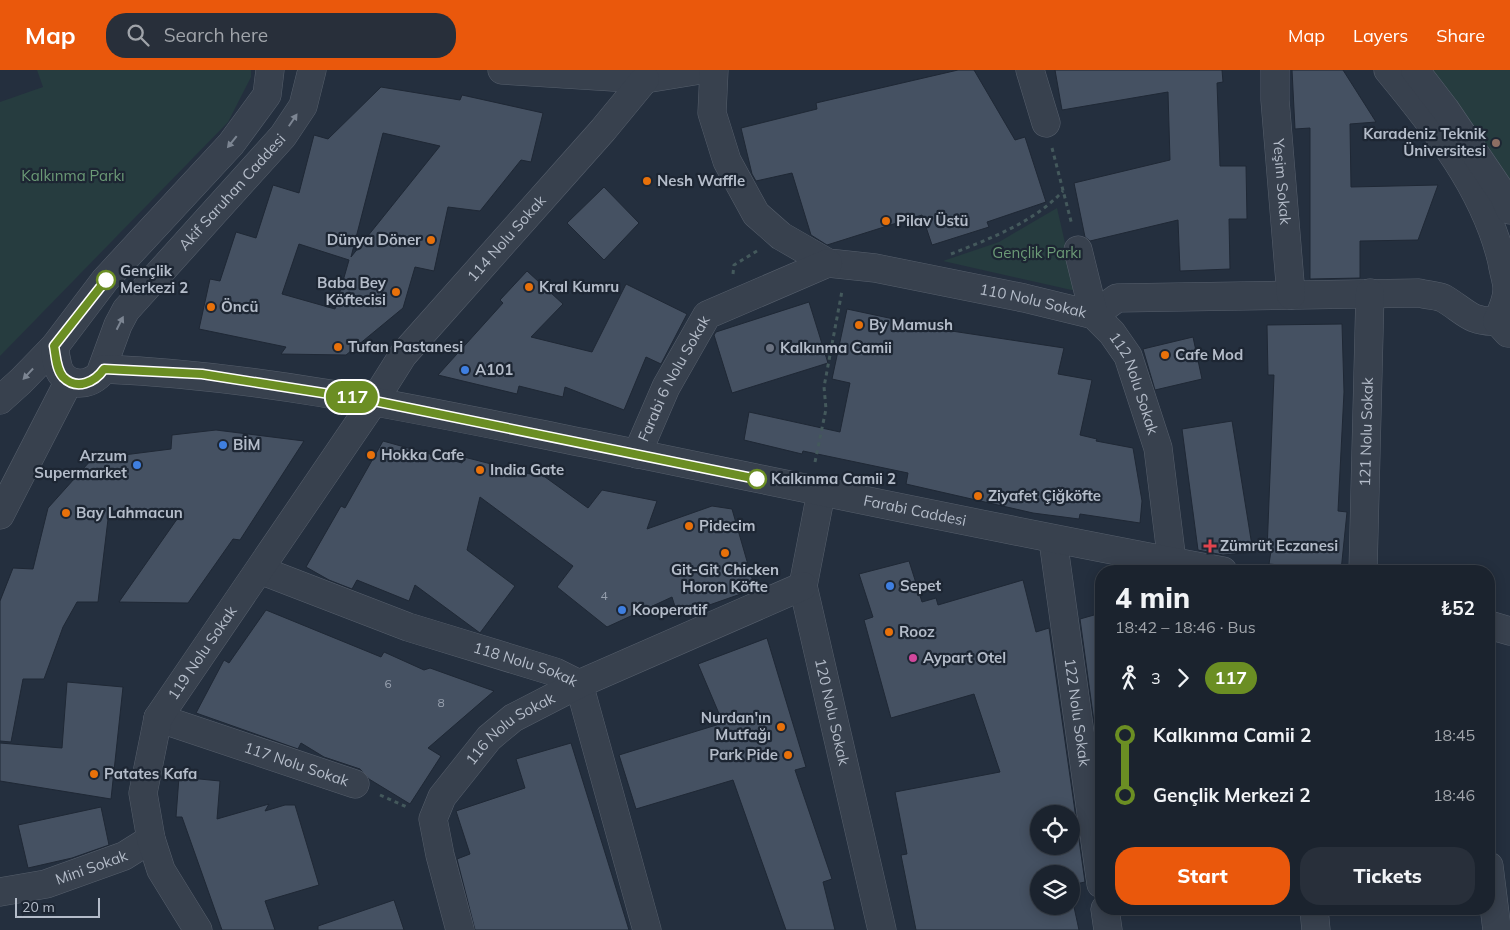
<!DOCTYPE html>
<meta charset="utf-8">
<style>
:root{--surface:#1b232e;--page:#282f3a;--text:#f1f3f6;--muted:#a0a4aa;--line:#39404a;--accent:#ea580c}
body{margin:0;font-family:Mulish,sans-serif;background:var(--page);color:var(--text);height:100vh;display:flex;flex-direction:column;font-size:19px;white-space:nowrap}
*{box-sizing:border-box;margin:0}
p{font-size:16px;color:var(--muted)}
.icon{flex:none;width:28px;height:28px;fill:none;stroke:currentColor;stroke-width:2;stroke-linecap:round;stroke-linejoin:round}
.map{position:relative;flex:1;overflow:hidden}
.drawer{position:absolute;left:1095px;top:495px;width:400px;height:350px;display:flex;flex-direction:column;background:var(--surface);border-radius:20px;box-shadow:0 2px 12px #0003,0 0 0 1px var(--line)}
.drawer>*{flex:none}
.badge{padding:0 10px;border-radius:16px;font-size:18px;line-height:32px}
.tools{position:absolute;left:1030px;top:735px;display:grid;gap:10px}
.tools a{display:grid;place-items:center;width:50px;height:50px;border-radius:50%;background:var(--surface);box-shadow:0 2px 12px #0003,0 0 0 1px var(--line);font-size:25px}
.scale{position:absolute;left:15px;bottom:12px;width:85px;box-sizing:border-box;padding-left:5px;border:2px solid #b4bcc9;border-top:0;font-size:14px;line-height:18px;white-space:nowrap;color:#b4bcc9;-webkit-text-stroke:4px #1d2633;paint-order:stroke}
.map>.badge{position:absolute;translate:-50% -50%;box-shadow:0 0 0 2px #fff}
.legs{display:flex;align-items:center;gap:8px;height:55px;padding:0 20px;font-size:16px}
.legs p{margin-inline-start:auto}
.headline{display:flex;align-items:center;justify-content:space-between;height:85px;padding:0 20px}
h1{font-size:28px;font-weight:800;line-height:38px}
.primary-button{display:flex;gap:10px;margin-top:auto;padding:10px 20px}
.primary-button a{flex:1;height:58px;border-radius:20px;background:var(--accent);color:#fff;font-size:20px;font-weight:800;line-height:58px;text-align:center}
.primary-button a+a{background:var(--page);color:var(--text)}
ul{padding:0 20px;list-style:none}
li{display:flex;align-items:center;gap:18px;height:60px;font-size:19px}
li i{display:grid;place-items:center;width:8px;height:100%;margin:0 6px;background:currentColor}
li i::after{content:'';width:12px;height:12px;margin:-6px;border:4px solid;border-radius:50%;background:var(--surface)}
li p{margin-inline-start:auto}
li:first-child i{background:linear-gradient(#0000 50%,currentColor 0)}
li:last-child i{background:linear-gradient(currentColor 50%,#0000 0)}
header{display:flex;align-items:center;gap:30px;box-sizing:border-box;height:70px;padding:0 25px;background:var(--accent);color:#fff}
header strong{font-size:24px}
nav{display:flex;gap:28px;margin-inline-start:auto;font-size:18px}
.search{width:350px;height:45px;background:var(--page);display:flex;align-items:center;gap:12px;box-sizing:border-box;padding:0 18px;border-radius:20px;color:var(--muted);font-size:19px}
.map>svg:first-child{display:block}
</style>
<header>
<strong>Map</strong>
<div class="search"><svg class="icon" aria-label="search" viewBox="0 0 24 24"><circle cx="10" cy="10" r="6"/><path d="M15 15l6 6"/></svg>Search here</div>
<nav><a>Map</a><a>Layers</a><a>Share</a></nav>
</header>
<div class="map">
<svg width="1510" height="860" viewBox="0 0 1510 860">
<rect width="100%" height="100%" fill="#242f3e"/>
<g fill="#263c3f">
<path d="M37 0H251V7L228 52 0 286V32L43 17Z"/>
<path d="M1429 0H1510V111Z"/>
<path d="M1057 138 1076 221 943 191 999 172Z"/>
</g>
<g fill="#455162" stroke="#1f2835" fill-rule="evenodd">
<path d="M958 0H974L1015 70 1025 67 1046 132 987 152 989 157 932 175 922 145 827 175 811 165 792 103 756 111 752 104 741 58 817 39 816 33Z"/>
<path d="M1055 0H1222L1223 12 1217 13 1220 96H1246L1247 149H1229L1230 199 1180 201 1178 150 1090 171 1085 167 1074 113 1170 90 1168 22 1062 40Z"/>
<path d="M1292 0H1343L1376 52 1350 54 1351 117 1438 115 1418 170 1360 171V208L1310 209V58L1295 59Z"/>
<path d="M381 17 460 30 462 25 543 43 531 92 521 90 480 141 448 137 434 201 415 197 403 238 346 285 281 284 286 277 199 259 210 209 220 211 236 162 256 168 273 115 299 123 314 65 328 69ZM383 63 440 76 351 187ZM299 174 349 190 335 239 282 224Z"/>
<path d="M604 117 639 153 604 190 567 153Z"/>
<path d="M527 201 563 234 531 267 592 282 626 214 687 244 661 294 646 287 624 340 565 317 563 327 519 316 517 324 438 305 503 233 500 230Z"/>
<path d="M809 232 828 293 732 323 714 265 716 262Z"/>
<path d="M847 239 945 260 1064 278 1058 304 1092 310 1080 365 1097 369 1096 371 1133 378 1142 431 1140 453 1080 444 1079 449 1033 443 906 414 908 403 803 381 802 384 744 370 749 342 840 362 850 313 832 309Z"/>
<path d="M1342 254 1344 322 1338 441 1347 442 1341 501 1269 494 1271 481H1267L1274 305H1268L1267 255Z"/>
<path d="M1193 267 1202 309 1155 320 1143 279Z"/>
<path d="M1232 351 1253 482 1223 485 1198 480 1182 359Z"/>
<path d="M216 360 304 371 240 470 233 469 188 533 119 532 182 442 109 441 98 532H77L63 557 44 609H23L11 672 0 671V531L13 498 33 499 48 438 92 389 171 379 172 365Z"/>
<path d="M383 371 462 393 464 387 530 404 534 399 588 438 602 420 657 431 647 459 712 436 732 439 755 519 678 546 672 527 607 557 557 517 573 496 480 427 467 480 515 516 480 563 415 515 409 531 357 510 352 519 329 510 306 497 341 436 345 438Z"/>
<path d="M909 491 922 532 936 528 938 535 1023 510 1036 562 1049 558 1085 812 1071 815V804H1039V836H1071V823L1079 860H916L901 785 907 784 895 722 1000 702 974 624 891 648 864 550 873 547 859 504ZM1039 744H1071V776H1039Z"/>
<path d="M266 540 381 587 384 582 424 600 430 598 494 621 428 678 441 686 410 734 369 709 360 699 324 687 301 673 298 679 196 643 224 590 229 593Z"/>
<path d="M1101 543V703L1080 549Z"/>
<path d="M767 568 806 697 795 700 832 809 823 812 835 860H786L733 710 636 739 619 685 723 653 698 594Z"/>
<path d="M67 612 123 617 111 729 0 711V673L62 678Z"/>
<path d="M571 673 629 860H475L457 789 470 784 456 741 525 718 516 689Z"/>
<path d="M179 707 220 711 217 749 269 734 265 741 285 735H295L319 815 265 831 275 860H222L182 747H176Z"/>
<path d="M101 737 109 775 72 788 28 798 18 755Z"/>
<path d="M394 830 404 860H318V856Z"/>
</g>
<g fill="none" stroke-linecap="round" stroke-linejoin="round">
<g stroke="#565f6c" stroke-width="29">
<g id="minor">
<path d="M502 0 645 9 700 0"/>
<path id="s1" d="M714 0 712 43 727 91 756 144 781 166 828 193 875 198 1024 228 1094 245 1117 228 1419 223C1426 225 1436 225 1443 228 1464 240 1470 253 1497 251"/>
<path d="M1030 0 1046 53"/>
<path id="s2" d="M1275 0V30L1291 225"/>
<path d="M1388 0C1435 57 1485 119 1502 192 1503 201 1507 210 1507 219 1507 230 1502 241 1497 251L1508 263"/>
<path d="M1415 0 1445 39 1504 126 1510 140"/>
<path id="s3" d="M1078 180 1094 245 1112 263 1128 286 1158 378 1172 492"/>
<path d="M0 330 21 311 55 276"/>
<path id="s4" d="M637 384 666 317 707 245 828 193"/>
<path id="s5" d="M821 423 803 516 882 860"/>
<path id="s6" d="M1053 470 1101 814"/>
<path id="s7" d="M260 500 408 557 555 602 579 614 647 860"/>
<path id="s8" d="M1363 501 1370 223"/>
<path id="s9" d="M158 648 355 714"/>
<path d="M1489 796 1497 860"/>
<path id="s10" d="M0 822 46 814 124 786 151 769"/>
<path d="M1105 839 1108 860"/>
<path d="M1314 839 1316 860"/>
<path id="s11" d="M198 860 161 800 151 769 143 723 158 648 374 331 403 285 603 60 645 9"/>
<path id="s12" d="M460 860 440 785 433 749 442 727 489 668 513 648 579 614 803 516"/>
</g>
</g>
<g stroke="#565f6c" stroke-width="29">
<g id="tertiary">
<path id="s13" d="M270 0 267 25 231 74 105 210 55 276C55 283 56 290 58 297 64 316 87 318 100 304L118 255 126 240 283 66 303 36 312 0"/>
<path id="s14" d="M104 299C268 306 429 342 590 374 801 417 1011 462 1223 501"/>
<path d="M0 445 69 311"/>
<path d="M1489 555 1510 561"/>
</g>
</g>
<g stroke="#44595c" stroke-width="3" stroke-dasharray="4 4" stroke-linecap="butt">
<path d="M1052 78 1072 155"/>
<path d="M951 184C991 168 1033 153 1063 121"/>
<path d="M733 204 734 195 757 181"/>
<path d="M815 392 826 339 824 317 842 221"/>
<path d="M380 725 409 738"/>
</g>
<use href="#minor" stroke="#38414e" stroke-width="28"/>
<use href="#tertiary" stroke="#38414e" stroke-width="28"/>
</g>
<defs><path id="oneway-solid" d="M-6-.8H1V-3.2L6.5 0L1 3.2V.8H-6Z" transform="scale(1.25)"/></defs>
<g fill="#7c8592">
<use href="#oneway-solid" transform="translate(293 50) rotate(-56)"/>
<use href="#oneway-solid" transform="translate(232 72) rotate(129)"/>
<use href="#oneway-solid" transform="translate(120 253) rotate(-63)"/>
<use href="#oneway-solid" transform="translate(28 304) rotate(133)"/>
</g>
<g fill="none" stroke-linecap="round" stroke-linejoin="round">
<g stroke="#fff" stroke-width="11">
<path id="line-1" d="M106 210 54 276C56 286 56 299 63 307 77 321 95 312 104 299L202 304 374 331 757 409"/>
</g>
<use href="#line-1" stroke="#6b8e23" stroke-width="8"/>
</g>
<circle fill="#8d6e63" stroke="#1d2633" stroke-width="2" cx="1496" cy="73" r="5"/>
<g fill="#e8710a" stroke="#1d2633" stroke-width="2">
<circle cx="647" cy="111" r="5"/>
<circle cx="886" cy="151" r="5"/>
<circle cx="431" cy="170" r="5"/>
<circle cx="529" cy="217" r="5"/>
<circle cx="396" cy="222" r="5"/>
<circle cx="211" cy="237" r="5"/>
<circle cx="859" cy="255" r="5"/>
<circle cx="338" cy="277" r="5"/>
<circle cx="1165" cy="285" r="5"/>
<circle cx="371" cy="385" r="5"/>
<circle cx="480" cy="400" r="5"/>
<circle cx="978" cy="426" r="5"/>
<circle cx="66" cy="443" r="5"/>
<circle cx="689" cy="456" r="5"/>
<circle cx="725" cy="483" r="5"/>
<circle cx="889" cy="562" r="5"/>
<circle cx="781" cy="657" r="5"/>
<circle cx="788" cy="685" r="5"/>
<circle cx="94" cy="704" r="5"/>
</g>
<g fill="#fff" stroke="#6b8e23" stroke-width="2.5">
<circle cx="106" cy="210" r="9"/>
<circle cx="757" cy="409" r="9"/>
</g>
<circle fill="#6b7280" stroke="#1d2633" stroke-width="2" cx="770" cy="278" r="5"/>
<g fill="#3f7fe0" stroke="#1d2633" stroke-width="2">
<circle cx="465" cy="300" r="5"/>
<circle cx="223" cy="375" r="5"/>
<circle cx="137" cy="395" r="5"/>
<circle cx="890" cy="516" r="5"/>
<circle cx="622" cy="540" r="5"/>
</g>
<path fill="#e0444e" stroke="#1d2633" stroke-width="2" d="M1207.5 468.5h5v5h5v5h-5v5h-5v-5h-5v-5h5z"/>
<circle fill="#d1479c" stroke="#1d2633" stroke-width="2" cx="913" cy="588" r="5"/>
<g text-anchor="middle" stroke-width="4.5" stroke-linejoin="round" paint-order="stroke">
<g font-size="12" fill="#98a1af">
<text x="604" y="530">4</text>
<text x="388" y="618">6</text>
<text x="441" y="637">8</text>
</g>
<g font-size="15" font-weight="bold" fill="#b4bcc9" stroke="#1d2633" text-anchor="start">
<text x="1486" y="69" text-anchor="end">Karadeniz Teknik<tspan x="1486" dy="17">Üniversitesi</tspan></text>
<text x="657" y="116">Nesh Waffle</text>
<text x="896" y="156">Pilav Üstü</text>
<text x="421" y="175" text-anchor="end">Dünya Döner</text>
<text x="386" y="218" text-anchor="end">Baba Bey<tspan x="386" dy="17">Köftecisi</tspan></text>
<text x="539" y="222">Kral Kumru</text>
<text x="221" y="242">Öncü</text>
<text x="869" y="260">By Mamush</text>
<text x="348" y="282">Tufan Pastanesi</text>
<text x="780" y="283">Kalkınma Camii</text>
<text x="1175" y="290">Cafe Mod</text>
<text x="475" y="305">A101</text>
<text x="233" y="380">BİM</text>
<text x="381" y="390">Hokka Cafe</text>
<text x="127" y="391" text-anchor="end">Arzum<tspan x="127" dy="17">Supermarket</tspan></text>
<text x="490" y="405">India Gate</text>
<text x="988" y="431">Ziyafet Çiğköfte</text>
<text x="76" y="448">Bay Lahmacun</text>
<text x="699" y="461">Pidecim</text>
<text x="1220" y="481">Zümrüt Eczanesi</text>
<text x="725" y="505" text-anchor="middle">Git-Git Chicken<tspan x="725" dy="17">Horon Köfte</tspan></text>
<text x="900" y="521">Sepet</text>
<text x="632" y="545">Kooperatif</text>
<text x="899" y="567">Rooz</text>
<text x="923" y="593">Aypart Otel</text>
<text x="771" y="653" text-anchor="end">Nurdan'ın<tspan x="771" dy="17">Mutfağı</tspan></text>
<text x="778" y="690" text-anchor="end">Park Pide</text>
<text x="104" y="709">Patates Kafa</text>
</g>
<g font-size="15" fill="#6b9a76" stroke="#1d2633">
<text x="73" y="111">Kalkınma Parkı</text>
<text x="1037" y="188">Gençlik Parkı</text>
</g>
<g font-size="15" fill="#b4bcc9" stroke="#1d2633">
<text dy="5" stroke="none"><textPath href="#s2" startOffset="112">Yeşim Sokak</textPath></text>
<text dy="5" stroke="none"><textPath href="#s13" startOffset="655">Akif Saruhan Caddesi</textPath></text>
<text dy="5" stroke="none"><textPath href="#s11" startOffset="820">114 Nolu Sokak</textPath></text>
<text dy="5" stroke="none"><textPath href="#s1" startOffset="450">110 Nolu Sokak</textPath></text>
<text dy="5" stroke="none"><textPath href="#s4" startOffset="84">Farabi 6 Nolu Sokak</textPath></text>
<text dy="5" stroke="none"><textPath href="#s3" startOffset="148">112 Nolu Sokak</textPath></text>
<text dy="5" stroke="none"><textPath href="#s8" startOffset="139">121 Nolu Sokak</textPath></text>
<text dy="5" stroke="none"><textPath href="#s14" startOffset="824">Farabi Caddesi</textPath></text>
<text dy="5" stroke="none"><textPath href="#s11" startOffset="305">119 Nolu Sokak</textPath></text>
<text dy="5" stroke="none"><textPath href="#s7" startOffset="282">118 Nolu Sokak</textPath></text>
<text dy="5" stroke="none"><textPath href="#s5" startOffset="224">120 Nolu Sokak</textPath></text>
<text dy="5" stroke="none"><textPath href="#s6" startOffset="174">122 Nolu Sokak</textPath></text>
<text dy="5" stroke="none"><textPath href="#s12" startOffset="236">116 Nolu Sokak</textPath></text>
<text dy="5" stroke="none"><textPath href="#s9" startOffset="146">117 Nolu Sokak</textPath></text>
<text dy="5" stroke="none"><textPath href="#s10" startOffset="95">Mini Sokak</textPath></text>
</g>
<g font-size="15" font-weight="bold" fill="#b4bcc9" stroke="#1d2633" text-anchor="start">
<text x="120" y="206">Gençlik<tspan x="120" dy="17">Merkezi 2</tspan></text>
<text x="771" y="414">Kalkınma Camii 2</text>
</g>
</g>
</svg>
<div class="tools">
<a><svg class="icon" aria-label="locate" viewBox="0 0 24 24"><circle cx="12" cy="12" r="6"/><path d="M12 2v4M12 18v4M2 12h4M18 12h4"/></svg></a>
<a><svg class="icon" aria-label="layers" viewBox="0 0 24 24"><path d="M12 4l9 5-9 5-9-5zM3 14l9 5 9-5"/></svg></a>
</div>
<div class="scale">20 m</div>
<b class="badge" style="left:352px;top:327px;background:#6b8e23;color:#fff">117</b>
<section class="drawer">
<div class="headline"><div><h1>4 min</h1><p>18:42 – 18:46 · Bus</p></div><b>₺52</b></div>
<div class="legs"><svg class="icon" aria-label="walk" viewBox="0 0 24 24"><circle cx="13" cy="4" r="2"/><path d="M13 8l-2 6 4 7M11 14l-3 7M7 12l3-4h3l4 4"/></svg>3<svg class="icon" aria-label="forward" viewBox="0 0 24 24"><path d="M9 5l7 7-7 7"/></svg><b class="badge" style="background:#6b8e23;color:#fff">117</b></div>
<ul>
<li><i style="color:#6b8e23"></i><b>Kalkınma Camii 2</b><p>18:45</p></li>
<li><i style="color:#6b8e23"></i><b>Gençlik Merkezi 2</b><p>18:46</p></li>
</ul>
<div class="primary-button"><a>Start</a><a>Tickets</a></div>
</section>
</div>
